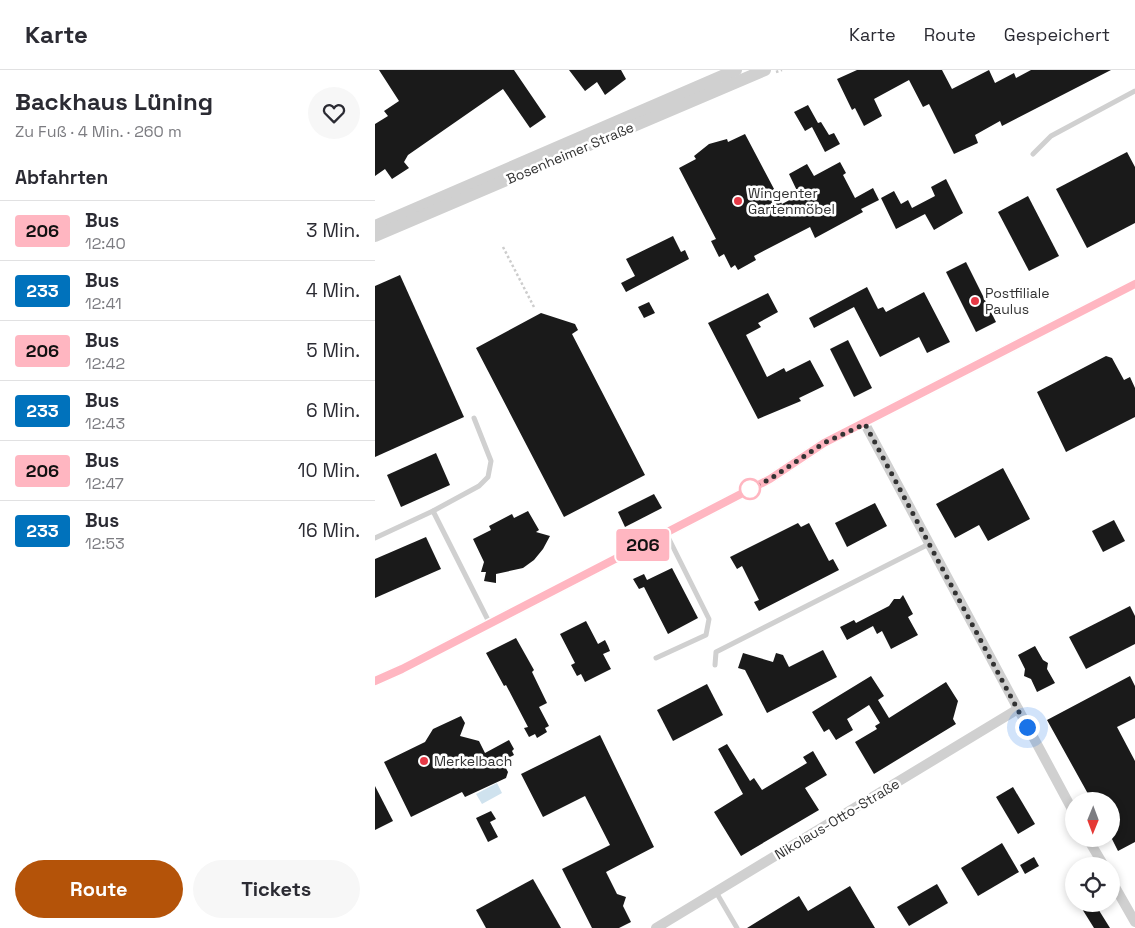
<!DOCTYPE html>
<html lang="de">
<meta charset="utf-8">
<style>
:root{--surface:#fff;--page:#f7f7f7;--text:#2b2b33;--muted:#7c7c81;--line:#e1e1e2;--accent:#b45309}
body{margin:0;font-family:"Space Grotesk",sans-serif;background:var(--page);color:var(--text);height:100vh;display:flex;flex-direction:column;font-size:19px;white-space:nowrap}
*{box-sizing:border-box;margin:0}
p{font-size:16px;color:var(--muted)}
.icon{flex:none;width:28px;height:28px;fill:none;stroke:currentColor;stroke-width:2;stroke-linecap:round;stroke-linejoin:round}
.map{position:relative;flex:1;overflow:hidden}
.sheet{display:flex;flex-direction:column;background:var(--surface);width:375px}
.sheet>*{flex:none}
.badge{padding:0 10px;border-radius:4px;font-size:18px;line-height:32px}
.needle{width:32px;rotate:181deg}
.tools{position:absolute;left:690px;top:722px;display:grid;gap:10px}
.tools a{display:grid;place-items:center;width:55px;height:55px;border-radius:50%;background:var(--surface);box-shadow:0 2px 8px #0003;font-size:25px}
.you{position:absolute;width:25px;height:25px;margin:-12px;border:4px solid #fff;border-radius:50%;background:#1a73e8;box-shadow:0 0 0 8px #1a73e833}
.map>.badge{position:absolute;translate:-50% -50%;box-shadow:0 0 0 2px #fff}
h2{padding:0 15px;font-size:19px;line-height:45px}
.round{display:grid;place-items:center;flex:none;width:52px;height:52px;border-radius:26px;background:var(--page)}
.summary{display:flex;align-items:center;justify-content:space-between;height:85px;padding:0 15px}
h1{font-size:24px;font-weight:800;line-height:38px}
.primary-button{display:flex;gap:10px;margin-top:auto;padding:10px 15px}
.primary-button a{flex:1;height:58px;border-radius:30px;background:var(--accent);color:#fff;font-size:20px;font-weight:800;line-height:58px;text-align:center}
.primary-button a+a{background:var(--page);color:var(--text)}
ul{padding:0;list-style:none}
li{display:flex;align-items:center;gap:15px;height:60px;padding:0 15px;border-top:1px solid var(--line)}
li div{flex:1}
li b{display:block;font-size:19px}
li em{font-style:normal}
li .badge{min-width:55px;font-weight:700;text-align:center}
header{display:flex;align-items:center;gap:30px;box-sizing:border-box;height:70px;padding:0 25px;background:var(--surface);border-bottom:1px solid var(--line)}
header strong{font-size:24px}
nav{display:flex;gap:28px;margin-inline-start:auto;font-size:18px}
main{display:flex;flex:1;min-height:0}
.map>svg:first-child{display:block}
</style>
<header>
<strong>Karte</strong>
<nav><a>Karte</a><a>Route</a><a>Gespeichert</a></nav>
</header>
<main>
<section class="sheet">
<div class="summary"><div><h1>Backhaus Lüning</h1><p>Zu Fuß · 4 Min. · 260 m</p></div><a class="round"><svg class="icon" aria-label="heart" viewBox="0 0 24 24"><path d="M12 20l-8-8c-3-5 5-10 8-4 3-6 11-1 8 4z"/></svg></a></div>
<h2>Abfahrten</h2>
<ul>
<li><span class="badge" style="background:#ffb6c1;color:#111">206</span><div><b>Bus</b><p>12:40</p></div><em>3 Min.</em></li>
<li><span class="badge" style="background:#0072bc;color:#fff">233</span><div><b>Bus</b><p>12:41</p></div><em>4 Min.</em></li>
<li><span class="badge" style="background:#ffb6c1;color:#111">206</span><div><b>Bus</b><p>12:42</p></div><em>5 Min.</em></li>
<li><span class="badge" style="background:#0072bc;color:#fff">233</span><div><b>Bus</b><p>12:43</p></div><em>6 Min.</em></li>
<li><span class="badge" style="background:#ffb6c1;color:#111">206</span><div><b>Bus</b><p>12:47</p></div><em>10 Min.</em></li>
<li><span class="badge" style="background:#0072bc;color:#fff">233</span><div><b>Bus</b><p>12:53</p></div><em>16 Min.</em></li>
</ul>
<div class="primary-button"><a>Route</a><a>Tickets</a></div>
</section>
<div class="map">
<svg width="760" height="858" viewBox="0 0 760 858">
<rect width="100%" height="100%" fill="#fff"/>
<path fill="#cfe2ee" d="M122 713 127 723 107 734 101 724Z"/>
<g fill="#1a1a1a">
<path d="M4 0H139L171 47 155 58 128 19 33 85 29 92 34 98 17 109 10 99 0 106V54L13 46 9 41 24 31Z"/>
<path d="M194 0H246L251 9 230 25 222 12 210 21Z"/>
<path d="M482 0H567L577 19 614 0 620 13 639 3 641 8 656 0H736L627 56 625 51 600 65 603 73 579 84 554 34 548 37 534 10 499 29 507 46 489 56 480 38 477 40 462 9Z"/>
<path d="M433 35 443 53 446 52 454 65 459 63 465 74 450 82 437 57 430 61 419 42Z"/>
<path d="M370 64 407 134 424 125 414 104 432 94 439 106 465 92 471 103 468 105 480 128 498 118 504 130 486 139 488 142 440 168 435 157 379 186 381 190 363 200 360 195 356 198 349 184 344 187 336 171 341 169 304 98 321 89 319 86 334 74 352 69 353 72Z"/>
<path d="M752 82 760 97V153L712 178 681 119Z"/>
<path d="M571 109 588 143 559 160 550 144 521 159 506 128 519 121 526 134 533 130 537 138 560 126 556 117Z"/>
<path d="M653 126 684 186 654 201 623 142Z"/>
<path d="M298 166 306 182 310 180 314 189 251 222 246 213 260 206 251 189Z"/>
<path d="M591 192 621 252 601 262 571 202Z"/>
<path d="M25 205 89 347 0 387V216Z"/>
<path d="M492 217 503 239 508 237 511 242 549 222 575 272 552 283 544 267 505 287 479 237 439 258 434 248Z"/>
<path d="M393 223 403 242 383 253 386 257 371 265 392 307 409 298 411 302 435 290 449 316 424 328 426 331 383 349 333 253Z"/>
<path d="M274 232 280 243 269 248 263 237Z"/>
<path d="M166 243 200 254 203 260 197 264 270 405 189 447 101 278Z"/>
<path d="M473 270 497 318 479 327 455 279Z"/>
<path d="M731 286 737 288 749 310 755 307 760 318V347L691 382 662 322Z"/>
<path d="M61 383 75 415 26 437 12 405Z"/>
<path d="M628 398 655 449 613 471 604 455 580 468 561 434Z"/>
<path d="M279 424 287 438 250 457 243 442Z"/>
<path d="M500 433 512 456 472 477 460 453Z"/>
<path d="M153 441 164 460 161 462 175 466 168 479 159 490 148 498 121 504V513L109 511 111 502H106L109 492 98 469 116 460 114 456 137 444 139 448Z"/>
<path d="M739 450 750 471 728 482 717 461Z"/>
<path d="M423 453 426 457 434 453 454 491 458 489 464 500 384 541 379 532 384 530 367 496 362 499 355 487Z"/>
<path d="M51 467 66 499 0 528V489Z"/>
<path d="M297 498 323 548 293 564 269 517 264 519 258 509 269 504 272 510Z"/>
<path d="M528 525 538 544 533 547 543 565 516 579 507 561 502 564 498 556 472 570 465 557 479 550 481 553 514 536 519 529H525Z"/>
<path d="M755 536 760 546V574L711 599 694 567Z"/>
<path d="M211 551 223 574 230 570 233 576 235 581 228 584 236 599 210 612 206 604 202 606 196 595 200 593 185 564Z"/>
<path d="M141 568 159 600 157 602 172 633 164 637 174 656 170 658 172 662 162 668 160 664 154 667 149 658 153 657 131 615 129 616 111 583Z"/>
<path d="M660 576 668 590 673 593 672 599 680 613 662 622 656 609 649 606 650 599 643 585Z"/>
<path d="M448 580 462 607 392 643 370 600 363 598 368 583 398 592 401 583 408 585 414 597Z"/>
<path d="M496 606 509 626 503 630 514 648 571 612 583 631 578 649 581 654 499 704 480 672 502 659 500 656 505 653 494 635 472 649 478 660 461 670 454 659 449 662 437 642Z"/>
<path d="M755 606 760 616V648L742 657 760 691V772L743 781 736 767V731H717L672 650Z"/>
<path d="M332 614 348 645 298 671 282 640Z"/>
<path d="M86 646 90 653 85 666 104 671 110 683 134 670 139 679 137 681 139 685 127 691 133 702 131 708 90 727 87 722 36 747 9 692 50 672 58 659Z"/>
<path d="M225 665 279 777 231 802 242 824 251 827 248 836 256 852 244 858H217L187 799 235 775 210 726 168 747 146 704Z"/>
<path d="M352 674 375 711 379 708 387 720 432 693 428 687 438 681 452 705 430 718 444 740 366 786 339 742 368 724 343 679Z"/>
<path d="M0 716 18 751 0 760Z"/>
<path d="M638 717 660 754 643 764 621 727Z"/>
<path d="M116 741 121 749 115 752 123 767 113 772 101 748Z"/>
<path d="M627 773 644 802 603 826 586 798Z"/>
<path d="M659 787 664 796 650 804 645 795Z"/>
<path d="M158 809 186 858H111L101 840Z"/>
<path d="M562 814 573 833 534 856 522 837Z"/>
<path d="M475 816 500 858H372L424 826 433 841Z"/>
<path d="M704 834H720L735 858H719Z"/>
</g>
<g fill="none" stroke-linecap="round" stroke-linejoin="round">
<g stroke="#cdcdcd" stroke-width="2.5" stroke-dasharray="2.5 2.5" stroke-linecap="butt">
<path d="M401 2 407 0"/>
<path d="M128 177 160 239"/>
</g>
<g stroke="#d0d0d0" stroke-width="5">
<path d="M658 84 676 66 760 21"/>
<path d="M58 441 115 554"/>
<path d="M0 468 58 441 104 416 113 407 116 391 99 348"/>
<path d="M281 588 331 565 334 549 291 463"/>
<path d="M340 595 341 582 554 474"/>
<path d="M341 822 362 858"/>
</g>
<g stroke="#d0d0d0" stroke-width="10">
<path d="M490 354 699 743"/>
<path d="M0 611 27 599 395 409 449 373 760 214"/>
<path d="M713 769 729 796"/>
<path d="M736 810 760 852"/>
<path d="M281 858 643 639"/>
</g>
<g stroke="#d0d0d0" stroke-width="12">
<path d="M0 156 361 0"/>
<path d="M0 166 390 0"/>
</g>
</g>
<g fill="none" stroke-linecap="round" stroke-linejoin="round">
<g stroke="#fff" stroke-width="11">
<path id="line" d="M0 611 27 599 395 409 449 373 760 214"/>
</g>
<use href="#line" stroke="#ffb6c1" stroke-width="8"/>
<path stroke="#333" stroke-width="5" stroke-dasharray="0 9" d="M375 419 395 409 449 373 490 354 652 657"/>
</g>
<g fill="#e63946" stroke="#fff" stroke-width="2">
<circle cx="363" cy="131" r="5"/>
<circle cx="600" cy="231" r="5"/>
<circle cx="49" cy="691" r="5"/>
</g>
<circle fill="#fff" stroke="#ffb6c1" stroke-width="2.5" cx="375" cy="419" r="10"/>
<g text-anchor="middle" stroke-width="5" stroke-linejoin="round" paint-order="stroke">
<g font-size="14" fill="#333" stroke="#fff">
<text transform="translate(195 83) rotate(-23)" y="5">Bosenheimer Straße</text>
<text transform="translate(462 749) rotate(-31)" y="5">Nikolaus-Otto-Straße</text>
</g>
<g font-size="14" fill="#333" stroke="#fff" text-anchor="start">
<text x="373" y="128">Wingenter<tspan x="373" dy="16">Gartenmöbel</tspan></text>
<text x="610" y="228">Postfiliale<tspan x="610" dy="16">Paulus</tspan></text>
<text x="59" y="696">Merkelbach</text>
</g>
</g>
</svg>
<div class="tools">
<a><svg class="needle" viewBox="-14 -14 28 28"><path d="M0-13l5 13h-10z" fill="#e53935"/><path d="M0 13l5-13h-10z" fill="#7c7c81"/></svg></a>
<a><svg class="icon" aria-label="locate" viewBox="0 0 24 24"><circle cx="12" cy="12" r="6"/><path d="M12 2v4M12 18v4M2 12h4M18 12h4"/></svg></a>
</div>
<div class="you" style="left:652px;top:657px"></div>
<b class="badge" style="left:268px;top:475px;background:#ffb6c1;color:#111">206</b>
</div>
</main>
